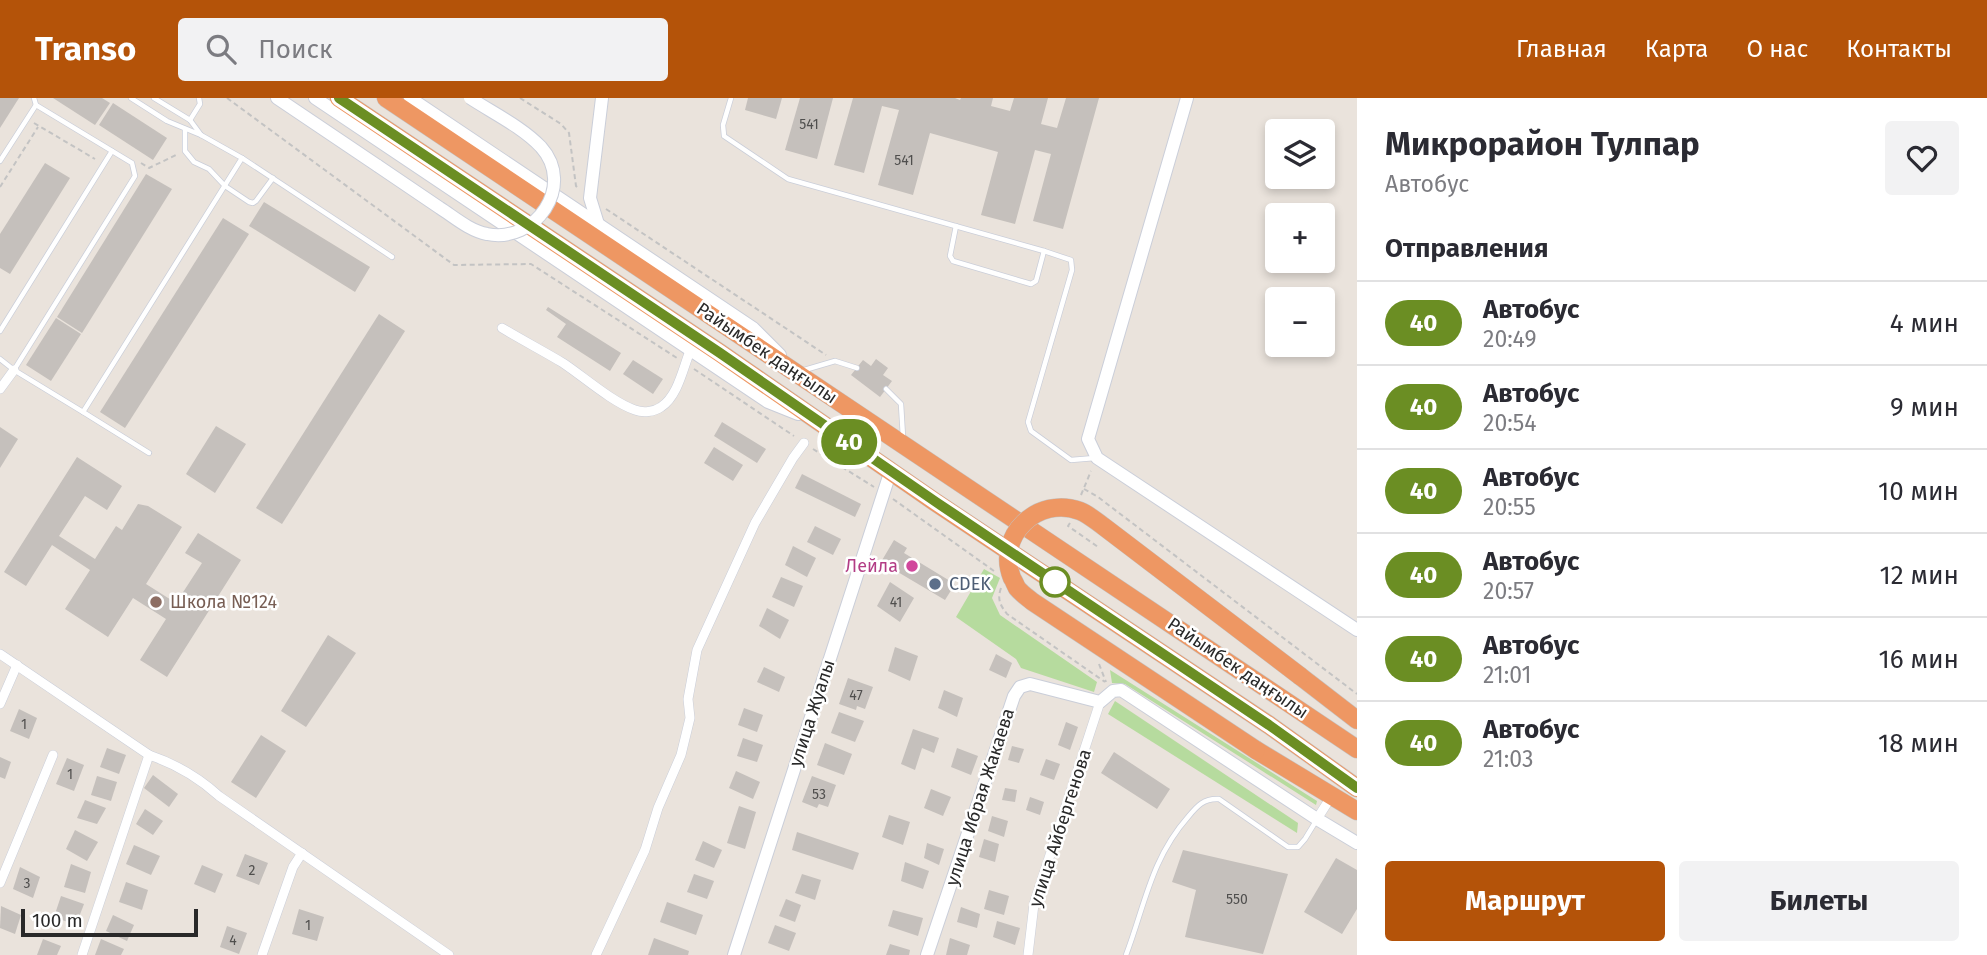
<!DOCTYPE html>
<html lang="ru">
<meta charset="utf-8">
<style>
:root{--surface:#fff;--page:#f2f2f3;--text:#2b2b33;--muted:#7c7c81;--line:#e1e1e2;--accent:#b45309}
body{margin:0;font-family:"Fira Sans",sans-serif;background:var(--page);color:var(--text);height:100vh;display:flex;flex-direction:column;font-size:26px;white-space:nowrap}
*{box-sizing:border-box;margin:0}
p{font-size:23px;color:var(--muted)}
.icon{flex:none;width:38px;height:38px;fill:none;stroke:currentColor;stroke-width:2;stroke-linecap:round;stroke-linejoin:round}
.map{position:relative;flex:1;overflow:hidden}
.sheet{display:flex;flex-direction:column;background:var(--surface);width:630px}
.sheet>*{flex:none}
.badge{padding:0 14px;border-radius:23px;font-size:24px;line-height:46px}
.buttons{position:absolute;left:1265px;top:21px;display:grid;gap:14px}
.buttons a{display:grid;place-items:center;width:70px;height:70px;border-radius:7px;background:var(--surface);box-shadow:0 4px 10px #0003;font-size:35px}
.scale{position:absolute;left:21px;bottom:18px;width:177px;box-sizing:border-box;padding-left:7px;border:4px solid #292929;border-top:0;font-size:19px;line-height:24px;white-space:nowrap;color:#292929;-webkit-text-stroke:5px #fff;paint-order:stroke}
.map>.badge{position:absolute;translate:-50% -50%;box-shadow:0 0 0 4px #fff}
h2{padding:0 28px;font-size:26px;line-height:63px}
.round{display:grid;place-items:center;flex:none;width:74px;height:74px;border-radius:7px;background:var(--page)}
.summary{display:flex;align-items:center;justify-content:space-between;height:119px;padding:0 28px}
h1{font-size:33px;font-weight:700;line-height:52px}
.cta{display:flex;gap:14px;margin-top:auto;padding:14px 28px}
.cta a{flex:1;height:80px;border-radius:7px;background:var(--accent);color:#fff;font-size:28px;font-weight:700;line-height:80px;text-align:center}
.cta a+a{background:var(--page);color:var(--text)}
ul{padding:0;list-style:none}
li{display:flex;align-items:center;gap:21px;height:84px;padding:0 28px;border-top:2px solid var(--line)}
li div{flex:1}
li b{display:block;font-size:26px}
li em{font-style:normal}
li .badge{min-width:77px;font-weight:700;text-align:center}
header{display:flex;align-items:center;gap:42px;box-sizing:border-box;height:98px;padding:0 35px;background:var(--accent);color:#fff}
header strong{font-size:33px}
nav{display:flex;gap:38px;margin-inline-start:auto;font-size:24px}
.search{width:490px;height:63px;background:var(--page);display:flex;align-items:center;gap:18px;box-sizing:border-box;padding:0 24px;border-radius:7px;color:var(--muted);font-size:26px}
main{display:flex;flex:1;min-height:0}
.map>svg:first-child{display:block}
</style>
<header>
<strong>Transo</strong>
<div class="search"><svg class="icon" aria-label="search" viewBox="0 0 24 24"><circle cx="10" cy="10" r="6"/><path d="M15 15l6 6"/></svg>Поиск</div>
<nav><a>Главная</a><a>Карта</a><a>О нас</a><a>Контакты</a></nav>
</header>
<main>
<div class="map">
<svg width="1357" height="857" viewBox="0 0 1357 857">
<rect width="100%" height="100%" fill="#eae3dc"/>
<g fill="#b6db9e">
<path d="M984 471 1000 480 992 500 1000 517 1097 584 1094 594 1021 570 1016 561 956 519Z"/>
<path d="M1110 572 1317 703 1316 707 1125 586 1112 585Z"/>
<path d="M1115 603 1298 725 1297 735 1108 616Z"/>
</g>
<g fill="#c5c0bc">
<path d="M0 0H19L0 30Z"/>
<path d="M53 0H102L110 5 95 27Z"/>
<path d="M748 0H782L776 21 745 12Z"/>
<path d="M800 0H833L817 61 785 52Z"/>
<path d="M853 0H955L960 2 961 0H993L991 8 1010 13 1014 0H1048L1041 26 1057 30 1066 0H1099L1063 131 1033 123 1051 56 1035 52 1015 126 981 117 998 54 930 35 913 97 878 87 899 12 882 8 864 75 834 67Z"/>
<path d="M113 5 167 40 153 62 99 27Z"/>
<path d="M45 65 70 80 10 176 0 170V136Z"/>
<path d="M146 76 172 91 82 235 57 219Z"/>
<path d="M264 104 370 169 355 194 249 128Z"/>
<path d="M223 120 249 136 125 330 100 314Z"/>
<path d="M548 209 621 255 610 273 557 239 566 226 546 212Z"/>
<path d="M379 216 405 233 282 426 256 410Z"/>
<path d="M56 220 81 236 51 283 26 267Z"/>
<path d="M876 261 888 270 883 277 892 283 880 299 851 277 863 262 871 268Z"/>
<path d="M633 262 663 281 653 296 623 276Z"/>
<path d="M722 324 766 351 757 365 714 338Z"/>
<path d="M216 328 246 346 215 395 186 376Z"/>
<path d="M0 329 18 341 0 370Z"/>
<path d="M714 349 743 367 733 383 704 365Z"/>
<path d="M77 359 122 388 107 412 85 398 59 438 95 461 116 428 122 432 138 406 148 408 182 429 146 486 176 505 202 465 185 455 198 435 241 462 167 579 140 562 166 521 133 500 108 539 65 511 90 472 52 447 26 488 4 474Z"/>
<path d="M802 376 861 406 855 419 795 390Z"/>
<path d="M815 428 841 441 833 457 807 444Z"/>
<path d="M894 442 907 450 904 455 955 486 945 502 881 464Z"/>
<path d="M793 448 816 460 807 479 785 467Z"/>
<path d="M781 479 803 488 794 509 772 499Z"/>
<path d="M890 484 914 500 900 524 877 508Z"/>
<path d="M767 510 789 522 780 541 759 528Z"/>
<path d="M328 537 356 555 306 629 281 613Z"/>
<path d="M895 549 918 558 910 583 888 573Z"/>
<path d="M996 556 1012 565 1006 580 989 572Z"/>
<path d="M764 569 785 579 779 594 757 584Z"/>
<path d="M848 580 873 589 865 611 857 608 856 612 839 606Z"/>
<path d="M944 592 963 600 957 619 938 610Z"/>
<path d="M744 610 763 617 757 634 738 627Z"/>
<path d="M19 611 37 620 29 641 10 633Z"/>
<path d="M839 614 864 623 855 644 831 635Z"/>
<path d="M1066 624 1078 629 1070 652 1058 647Z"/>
<path d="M913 631 939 640 934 655 922 650 915 672 901 666Z"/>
<path d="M261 637 286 653 256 700 231 684Z"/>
<path d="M743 640 763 647 757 664 737 658Z"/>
<path d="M825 645 852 656 844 677 817 667Z"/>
<path d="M1012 648 1024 651 1019 665 1008 662Z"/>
<path d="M107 650 126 657 119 676 100 669Z"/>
<path d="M957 650 978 658 971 677 951 669Z"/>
<path d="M1114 654 1170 691 1157 711 1101 675Z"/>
<path d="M0 659 11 664 5 681 0 679Z"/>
<path d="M67 660 84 667 74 693 56 686Z"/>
<path d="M1046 661 1060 666 1054 682 1040 677Z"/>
<path d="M736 673 760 684 753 701 729 690Z"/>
<path d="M153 677 178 696 169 709 144 690Z"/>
<path d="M97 678 117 684 111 703 91 697Z"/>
<path d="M812 678 836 687 828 709 819 706 817 710 802 704Z"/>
<path d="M1005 690 1017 692 1015 704 1002 702Z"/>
<path d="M931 691 951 699 943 718 924 710Z"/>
<path d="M1030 699 1044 704 1040 717 1026 712Z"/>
<path d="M85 702 106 710 97 726 77 720Z"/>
<path d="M739 708 756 714 745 751 727 745Z"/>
<path d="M145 711 163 723 153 737 136 726Z"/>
<path d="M889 717 910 724 903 747 882 739Z"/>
<path d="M992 718 1008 723 1004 739 988 733Z"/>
<path d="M75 732 98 744 87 763 66 751Z"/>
<path d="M797 734 859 755 853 772 792 752Z"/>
<path d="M984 741 999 746 995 764 979 759Z"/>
<path d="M703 743 722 752 714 770 695 762Z"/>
<path d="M927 745 944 751 939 767 924 760Z"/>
<path d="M134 747 160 758 151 777 126 766Z"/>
<path d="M1183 752 1288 776 1263 856 1185 839 1196 792 1172 784Z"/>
<path d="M245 756 268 765 259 787 236 778Z"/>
<path d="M1336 760 1357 772V811L1342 836 1304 814Z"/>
<path d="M905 764 929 773 923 791 901 783Z"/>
<path d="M71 766 91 774 85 795 64 789Z"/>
<path d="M202 767 223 776 215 795 194 786Z"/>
<path d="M20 769 40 779 33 800 13 791Z"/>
<path d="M694 776 714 783 707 801 687 794Z"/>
<path d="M802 776 821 782 815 802 795 795Z"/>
<path d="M126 784 148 792 142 812 119 804Z"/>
<path d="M989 792 1009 798 1004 817 984 811Z"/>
<path d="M61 798 84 806 76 827 54 819Z"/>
<path d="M786 801 801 807 795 824 779 818Z"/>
<path d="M667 804 703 817 696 837 660 824Z"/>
<path d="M1 808 21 817 15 836 0 830Z"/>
<path d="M961 809 980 816 977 830 957 824Z"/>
<path d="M299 811 324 819 317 843 292 836Z"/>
<path d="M893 812 923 820 918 838 888 828Z"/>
<path d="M113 817 134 827 127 843 106 833Z"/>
<path d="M997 823 1020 830 1015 847 993 839Z"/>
<path d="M775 827 796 835 789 853 768 845Z"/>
<path d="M227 828 247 835 239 856 220 849Z"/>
<path d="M654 840 689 853 688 857H648Z"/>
<path d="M950 840 970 847 967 857H946Z"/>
<path d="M43 841 61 848 57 857H37Z"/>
<path d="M101 841 124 851 121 857H95Z"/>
<path d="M890 846 910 852 909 857H886Z"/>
</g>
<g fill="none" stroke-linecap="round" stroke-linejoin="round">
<g stroke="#caced9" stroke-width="6">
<g id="lane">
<path d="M154 0 190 22 201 37"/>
<path d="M731 0 723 27 724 38 788 81 1044 153 1071 162 1072 172 1028 324 1031 333 1071 362 1095 360"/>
<path d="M190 22 200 6 199 0"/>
<path d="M185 31V53L194 64 209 71 225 88 249 104 253 105 256 103 273 80"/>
<path d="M242 60 392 159"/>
<path d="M0 63 36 7"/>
<path d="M956 128 950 158 953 163 1031 186 1036 183 1044 153"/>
<path d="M0 233 112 53"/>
<path d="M0 261 14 272 83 314 242 60 201 37 167 23 131 0"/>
<path d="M14 272 135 78 132 65 36 7 34 0"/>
<path d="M801 273 835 263 857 270"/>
<path d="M886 291 901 306 903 339"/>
<path d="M83 314 149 355"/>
<path d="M1126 857C1145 807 1151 761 1188 719 1197 708 1204 700 1219 701L1288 749H1298L1305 741 1316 723"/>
</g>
</g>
<g stroke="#caced9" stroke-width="10">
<g id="street">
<path d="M502 230C522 242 543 253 563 265 584 279 612 304 635 312 643 315 654 314 661 309 678 298 683 270 690 253"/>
<path d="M0 291 14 272"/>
<path d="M0 556 149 657C176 666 198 679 219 698L449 857"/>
<path d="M0 606 17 567"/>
<path d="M1317 721 1331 699"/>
<path d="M0 785 53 657"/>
<path d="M82 857 149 657"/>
<path d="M262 857 293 769 302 755"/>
<path d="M596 857 645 752 658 710 681 657 690 620 688 601 697 552 755 425 793 360 804 345"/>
<path d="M1028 857 1034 806 1100 604"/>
</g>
</g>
<g stroke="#caced9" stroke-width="14">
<g id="secondary">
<path d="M277 0 378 68"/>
<path d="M315 0 768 304 798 316"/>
<path d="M410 0 753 230 780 257"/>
<path d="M1187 0 1088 341 1097 360 1357 532"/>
<path d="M598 126 590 100 602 0"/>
<path d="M734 857 891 372"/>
<path d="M927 857 1014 598 1020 589 1030 586 1100 604 1113 593 1121 592 1317 721 1357 745"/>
</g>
</g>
<g stroke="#c3c3c3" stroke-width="19">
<g id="highway">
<path d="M339 0 720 255 935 404 1269 627 1357 690"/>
<path d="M386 0 1357 651"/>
<path d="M1300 578 1357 622"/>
<path d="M1256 652 1357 713"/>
</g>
</g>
<g stroke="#c3c3c3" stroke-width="2" stroke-dasharray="5 3.5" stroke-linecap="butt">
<path d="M227 0 454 167 531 166 677 260"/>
<path d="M520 0 561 26 569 35 576 88 579 91"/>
<path d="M34 25 95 61"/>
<path d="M141 65 149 70 176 57"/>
<path d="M0 89 38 29"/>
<path d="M606 111 826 257"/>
<path d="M694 271 794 338"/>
<path d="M813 351 874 389"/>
<path d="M1084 391 1098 399 1357 596"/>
<path d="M1081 397 1091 373"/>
<path d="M893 401 994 473"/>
<path d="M1070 425 1068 428 1098 449"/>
<path d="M1001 490C997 501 1000 507 1007 516L1105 584"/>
<path d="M1099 566 1106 584"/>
</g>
<use href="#lane" stroke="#fff" stroke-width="4.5"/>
<use href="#street" stroke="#fff" stroke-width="9"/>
<use href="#secondary" stroke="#fff" stroke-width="12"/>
<use href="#highway" stroke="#ee9763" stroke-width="18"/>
<g stroke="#caced9" stroke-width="14" stroke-linecap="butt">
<path id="secondary-bridge" d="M378 68C399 82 419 96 440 110 454 119 470 133 487 136 535 146 576 88 541 49 522 29 493 15 470 0"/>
</g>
<g stroke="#c3c3c3" stroke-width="19" stroke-linecap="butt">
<path id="highway-bridge" d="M1256 652 1033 504C1028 500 1021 495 1017 490 1016 488 1013 481 1012 480 995 438 1038 397 1080 413 1088 416 1096 423 1103 428L1300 578"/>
</g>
<use href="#secondary-bridge" stroke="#fff" stroke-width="12"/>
<use href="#highway-bridge" stroke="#ee9763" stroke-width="18"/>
</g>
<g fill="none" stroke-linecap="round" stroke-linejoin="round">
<g stroke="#fff" stroke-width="16">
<path id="line" d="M339 0 720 255 936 404 1269 627 1357 690"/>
</g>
<use href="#line" stroke="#6b8e23" stroke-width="10"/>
</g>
<circle fill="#d1479c" stroke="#fff" stroke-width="2.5" cx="912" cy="468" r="7"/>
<circle fill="#fff" stroke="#6b8e23" stroke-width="3.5" cx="1055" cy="484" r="14"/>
<circle fill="#5c6f8a" stroke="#fff" stroke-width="2.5" cx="935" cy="486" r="7"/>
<circle fill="#8d6e63" stroke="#fff" stroke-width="2.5" cx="156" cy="504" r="7"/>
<g text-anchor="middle" stroke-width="5" stroke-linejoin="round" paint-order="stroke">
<g font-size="14" fill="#504f4e">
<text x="809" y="31">541</text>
<text x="904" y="67">541</text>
<text x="896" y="509">41</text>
<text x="856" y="602">47</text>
<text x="24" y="631">1</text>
<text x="70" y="681">1</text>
<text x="819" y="701">53</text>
<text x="252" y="777">2</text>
<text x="27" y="790">3</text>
<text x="1237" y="806">550</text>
<text x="308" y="832">1</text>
<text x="233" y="847">4</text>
</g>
<g font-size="18" fill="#292929" stroke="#fff">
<text transform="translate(767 255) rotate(34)" y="6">Райымбек даңғылы</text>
<text transform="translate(1238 570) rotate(34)" y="6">Райымбек даңғылы</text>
<text transform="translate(812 615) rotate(-72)" y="6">улица Жуалы</text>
<text transform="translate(980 699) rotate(-72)" y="6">улица Ибрая Жакаева</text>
<text transform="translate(1060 730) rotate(-72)" y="6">улица Айбергенова</text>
</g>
<g font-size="18" fill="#b23c85" stroke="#fff" text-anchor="end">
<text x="898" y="474">Лейла</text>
</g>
<g font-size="18" fill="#4e5e75" stroke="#fff" text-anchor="start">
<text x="949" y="492">CDEK</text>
</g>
<g font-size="18" fill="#785e54" stroke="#fff" text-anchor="start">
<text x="170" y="510">Школа №124</text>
</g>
</g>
</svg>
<div class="buttons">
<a><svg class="icon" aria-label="layers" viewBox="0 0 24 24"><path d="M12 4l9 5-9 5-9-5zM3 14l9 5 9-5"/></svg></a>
<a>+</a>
<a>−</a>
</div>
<div class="scale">100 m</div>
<b class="badge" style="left:849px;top:344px;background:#6b8e23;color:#fff">40</b>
</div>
<section class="sheet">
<div class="summary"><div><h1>Микрорайон Тулпар</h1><p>Автобус</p></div><a class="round"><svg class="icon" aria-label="heart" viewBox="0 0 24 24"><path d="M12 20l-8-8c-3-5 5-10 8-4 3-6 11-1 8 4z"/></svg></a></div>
<h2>Отправления</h2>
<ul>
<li><span class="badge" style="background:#6b8e23;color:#fff">40</span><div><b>Автобус</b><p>20:49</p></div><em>4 мин</em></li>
<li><span class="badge" style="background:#6b8e23;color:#fff">40</span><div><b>Автобус</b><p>20:54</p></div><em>9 мин</em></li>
<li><span class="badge" style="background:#6b8e23;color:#fff">40</span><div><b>Автобус</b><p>20:55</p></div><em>10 мин</em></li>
<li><span class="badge" style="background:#6b8e23;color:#fff">40</span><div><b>Автобус</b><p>20:57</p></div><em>12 мин</em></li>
<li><span class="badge" style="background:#6b8e23;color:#fff">40</span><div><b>Автобус</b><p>21:01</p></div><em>16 мин</em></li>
<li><span class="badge" style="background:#6b8e23;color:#fff">40</span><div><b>Автобус</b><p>21:03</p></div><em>18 мин</em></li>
</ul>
<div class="cta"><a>Маршрут</a><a>Билеты</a></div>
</section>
</main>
